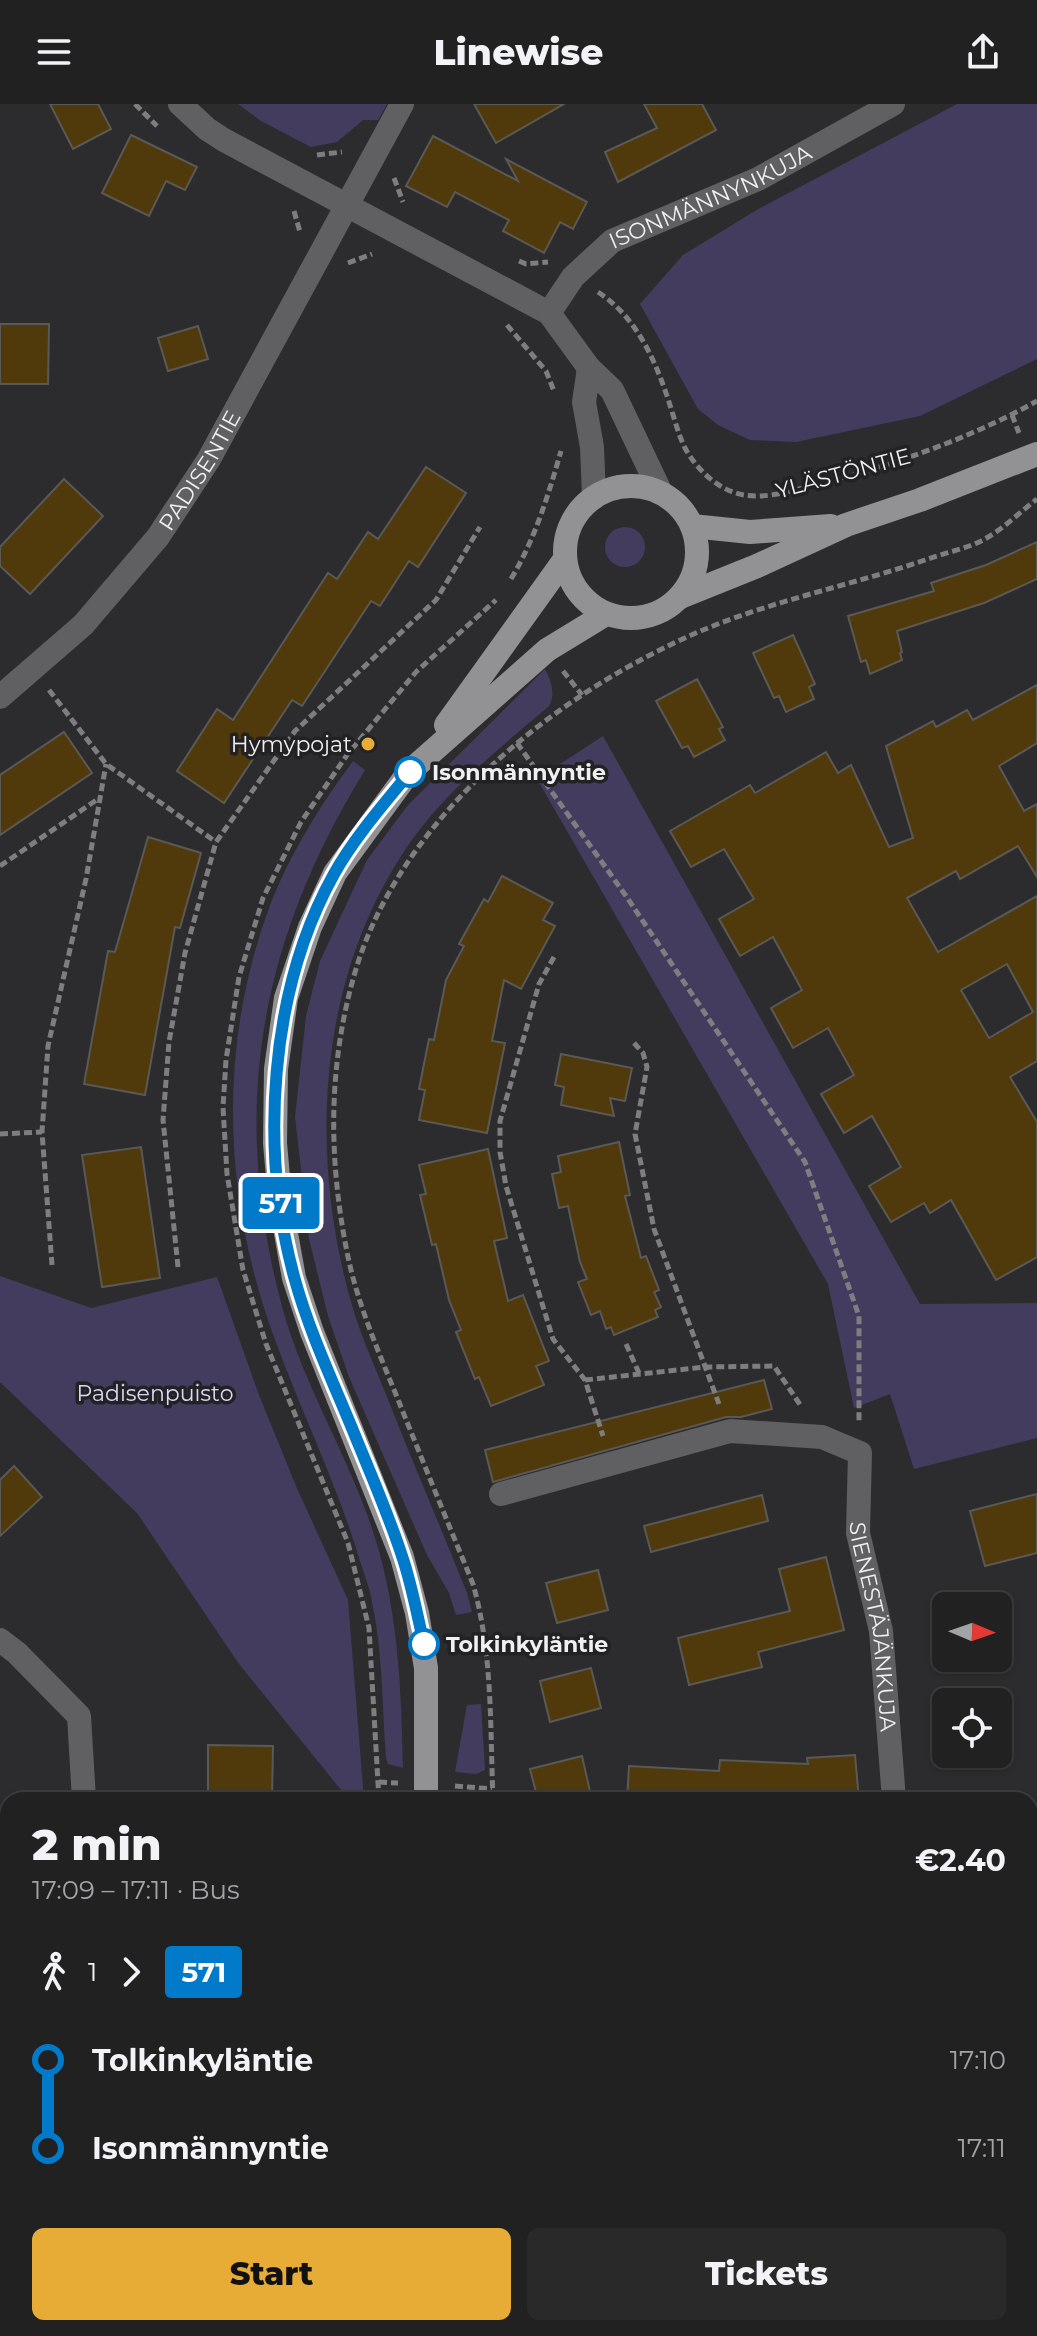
<!DOCTYPE html>
<meta charset="utf-8">
<style>
:root{--surface:#212122;--page:#29292a;--text:#f1f3f6;--muted:#a2a3a5;--line:#3e3e40;--accent:#e6ac36}
body{margin:0;font-family:Montserrat,sans-serif;background:var(--page);color:var(--text);height:100vh;display:flex;flex-direction:column;font-size:30px;white-space:nowrap}
*{box-sizing:border-box;margin:0}
p{font-size:26px;color:var(--muted)}
.icon{flex:none;width:44px;height:44px;fill:none;stroke:currentColor;stroke-width:2;stroke-linecap:round;stroke-linejoin:round}
.map{position:relative;flex:1;overflow:hidden}
.panel{position:absolute;left:0px;top:1688px;width:1038px;height:544px;display:flex;flex-direction:column;background:var(--surface);border-radius:24px 24px 0 0;box-shadow:0 2px 6px #0004,0 0 0 2px var(--line)}
.panel>*{flex:none}
.badge{padding:0 16px;border-radius:6px;font-size:28px;line-height:52px}
.needle{width:52px;rotate:92deg}
.tools{position:absolute;left:932px;top:1488px;display:grid;gap:16px}
.tools a{display:grid;place-items:center;width:80px;height:80px;border-radius:12px;background:var(--surface);box-shadow:0 2px 6px #0004,0 0 0 2px var(--line);font-size:40px}
.map>.badge{position:absolute;translate:-50% -50%;box-shadow:0 0 0 4px #fff}
.legs{display:flex;align-items:center;gap:12px;height:88px;padding:0 32px;font-size:26px}
.legs p{margin-inline-start:auto}
.head{display:flex;align-items:center;justify-content:space-between;height:136px;padding:0 32px}
h1{font-size:44px;font-weight:800;line-height:60px}
.action{display:flex;gap:16px;margin-top:auto;padding:16px 32px}
.action a{flex:1;height:92px;border-radius:12px;background:var(--accent);color:#111;font-size:32px;font-weight:800;line-height:92px;text-align:center}
.action a+a{background:var(--page);color:var(--text)}
ul{padding:0 32px;list-style:none}
li{display:flex;align-items:center;gap:28px;height:88px;font-size:30px}
li i{display:grid;place-items:center;width:12px;height:100%;margin:0 10px;background:currentColor}
li i::after{content:'';width:20px;height:20px;margin:-10px;border:6px solid;border-radius:50%;background:var(--surface)}
li p{margin-inline-start:auto}
li:first-child i{background:linear-gradient(#0000 50%,currentColor 0)}
li:last-child i{background:linear-gradient(currentColor 50%,#0000 0)}
header{display:flex;justify-content:space-between;align-items:center;height:104px;padding:0 32px;background:var(--surface);font-size:36px;font-weight:800}
.map>svg:first-child{display:block}
</style>
<header><svg class="icon" aria-label="menu" viewBox="0 0 24 24"><path d="M4 6h16M4 12h16M4 18h16"/></svg>Linewise<svg class="icon" aria-label="share" viewBox="0 0 24 24"><path d="M12 15V3M7 8l5-5 5 5M5 13v7h14v-7"/></svg></header>
<div class="map">
<svg width="1037" height="2232" viewBox="0 0 1037 2232">
<rect width="100%" height="100%" fill="#2c2c2e"/>
<g fill="#433c5f">
<path d="M238 0H387L378 16H363L337 38 311 43 261 17Z"/>
<path d="M957 0H1037V255L920 312 796 338 750 336 718 321 698 305 640 200 683 151 760 104Z"/>
<circle cx="625" cy="443" r="20"/>
<path d="M545 565C551 577 556 590 549 602 502 642 451 683 414 733 316 869 307 1052 354 1208 363 1237 376 1265 387 1293 413 1359 441 1424 467 1489L472 1508 456 1511 449 1489 427 1451 349 1273 328 1212 309 1135 295 1013 306 912 320 857 367 756 408 701Z"/>
<path d="M603 632 920 1200 1037 1199V1334L914 1365 890 1290 854 1304 828 1180 537 675Z"/>
<path d="M353 657 365 666C258 840 229 1008 283 1206 303 1278 343 1343 368 1413 398 1495 401 1578 403 1664L388 1660 386 1654C382 1602 383 1549 372 1498 370 1484 364 1470 360 1457 336 1376 297 1300 269 1219 223 1083 219 940 269 804 289 751 320 702 353 657Z"/>
<path d="M0 1172 91 1204 217 1173 259 1291 296 1382 348 1496 364 1696H343L346 1692 239 1560 137 1409 0 1278Z"/>
<path d="M481 1600 485 1666 476 1670 455 1668 467 1601Z"/>
</g>
<g fill="#50390a" stroke="#5a5956" stroke-width="2" fill-rule="evenodd">
<path d="M50 0H98L111 25 73 45Z"/>
<path d="M474 0H564L496 39Z"/>
<path d="M644 0H702L716 26 618 78 605 48 657 24Z"/>
<path d="M131 31 197 63 185 86 166 77 149 112 102 89Z"/>
<path d="M433 32 518 77 506 55 587 98 573 125 560 118 544 149 503 127 509 116 455 88 447 103 406 82Z"/>
<path d="M0 220H49L48 280H0Z"/>
<path d="M198 222 208 255 168 267 158 234Z"/>
<path d="M426 363 466 389 418 463 409 457 380 502 371 497 302 602 292 596 224 699 177 667 217 605 233 616 328 469 337 475 368 428 378 435Z"/>
<path d="M64 375 103 412 30 490 0 462V443Z"/>
<path d="M1037 438V475L984 499 897 527 902 548 900 549 902 556 870 570 866 556 861 558 848 512 934 487 931 479 986 461Z"/>
<path d="M793 531 815 580 809 583 814 595 786 608 779 592 774 594 753 549Z"/>
<path d="M697 575 723 623 719 625 725 636 694 653 688 642 682 644 656 597Z"/>
<path d="M1037 581V639L999 662 1024 707 1037 700V773L1018 742 960 775 956 767 907 794 938 848 1037 792V957L1010 973 1037 1018V1153L996 1176 951 1096 930 1109 924 1099 891 1118 869 1082 901 1063 872 1012 844 1029 821 990 854 971 828 924 793 944 771 904 802 886 773 833 740 852 719 815 754 795 724 745 691 763 670 727 750 681 755 689 826 648 838 669 851 661 889 743 913 734 886 642 933 617 936 623 967 606 973 616ZM1007 860 1033 908 989 934 961 886Z"/>
<path d="M64 628 92 669 0 731V671Z"/>
<path d="M148 733 201 749 180 824 175 823 145 991 84 980 108 847 115 848Z"/>
<path d="M502 772 553 799 543 816 555 822 521 885 504 876 492 937 505 939 487 1029 419 1016 425 986 419 985 429 935 434 936 446 876 464 842 459 840 484 795 488 798Z"/>
<path d="M561 950 632 964 625 997 610 994 614 1012 561 1001 564 983 555 981Z"/>
<path d="M619 1038 630 1091 625 1092 641 1154 646 1152 659 1186 654 1188 661 1203 655 1206 658 1213 614 1231 611 1223 606 1225 600 1207 591 1211 578 1178 587 1175 580 1158 568 1102 559 1104 552 1070 561 1068 558 1052Z"/>
<path d="M141 1043 160 1174 102 1183 82 1051Z"/>
<path d="M488 1045 507 1134 494 1137 508 1197 523 1191 549 1257 536 1262 544 1281 491 1302 479 1273 475 1275 456 1228 461 1226 449 1196 436 1140 432 1141 420 1091 426 1090 419 1061Z"/>
<path d="M764 1276 772 1305 741 1313H726L493 1378 485 1346Z"/>
<path d="M14 1362 42 1393 0 1432V1376Z"/>
<path d="M1037 1390V1449L985 1462 970 1407Z"/>
<path d="M762 1391 768 1417 651 1448 644 1422Z"/>
<path d="M826 1453 844 1526 758 1548 762 1563 689 1581 678 1534 790 1507 779 1465Z"/>
<path d="M598 1466 608 1506 557 1519 546 1479Z"/>
<path d="M591 1564 601 1604 550 1618 540 1577Z"/>
<path d="M208 1641 273 1642 272 1696 208 1695Z"/>
<path d="M855 1651 859 1696H627L629 1662 719 1667 720 1656 808 1660 807 1654Z"/>
<path d="M582 1652 591 1692 577 1696H538L530 1665Z"/>
</g>
<g fill="none" stroke-linecap="round" stroke-linejoin="round">
<g stroke="#7e7e80" stroke-width="5" stroke-dasharray="8 4" stroke-linecap="butt">
<path d="M135 0 157 22"/>
<path d="M317 51 342 48"/>
<path d="M394 74 403 98"/>
<path d="M294 107 300 128"/>
<path d="M519 157 526 160 548 158"/>
<path d="M348 159 372 150"/>
<path d="M598 188C636 213 655 255 669 298 674 313 678 330 685 344 697 366 719 387 744 391 765 395 791 387 810 382 888 363 967 336 1037 297"/>
<path d="M507 221 546 267 554 287"/>
<path d="M1012 311 1019 329"/>
<path d="M511 475C535 435 548 392 561 347"/>
<path d="M563 567 582 591"/>
<path d="M49 586 106 660 216 738"/>
<path d="M517 639 626 792 805 1058 859 1212V1320"/>
<path d="M0 762 98 695"/>
<path d="M554 853 539 880 500 1017V1048L506 1082 553 1235 585 1276 603 1332"/>
<path d="M634 939 643 949 647 963 635 1030 654 1125 719 1300"/>
<path d="M0 1030 42 1028"/>
<path d="M52 1161 42 1028 48 942 86 775 106 660"/>
<path d="M178 1163 163 1016 169 938 185 849 216 738 295 627 436 496 480 423"/>
<path d="M626 1240 639 1269"/>
<path d="M585 1276 705 1263 774 1262 801 1302"/>
<path d="M379 1678 398 1679"/>
<path d="M455 1682 492 1685"/>
<path d="M379 1696 369 1524 348 1439 266 1240 243 1166 227 1070 223 1003 226 956 239 873 263 794 301 718 347 651 416 568 496 496"/>
<path d="M493 1696C490 1624 493 1550 473 1480 448 1419 423 1358 399 1298 379 1249 357 1199 347 1148 328 1053 328 958 356 865 403 710 559 587 703 526 775 496 852 481 925 456 944 449 966 445 983 436 1002 426 1020 408 1037 395"/>
<path d="M556 2224V2232"/>
</g>
<g stroke="#605f61" stroke-width="24">
<path d="M180 0 207 25 224 36 549 209 589 264 612 286 661 389"/>
<path id="s1" d="M549 209 573 173 612 137 758 75 893 0"/>
<path d="M589 264 584 298 592 343 594 393"/>
<path id="s2" d="M0 593 83 521 158 433 209 355 402 0"/>
<path id="s3" d="M501 1390 730 1327 822 1333 860 1349 858 1429 881 1527 894 1696"/>
<path d="M0 1536 17 1549 79 1612 84 1696"/>
<path d="M0 1788 8 1785"/>
<path d="M845 2224 847 2232"/>
</g>
<g stroke="#929294" stroke-width="24">
<circle cx="631" cy="448" r="66"/>
<path d="M692 422 750 428 831 422"/>
<path d="M680 493 757 462 846 421 920 396 1037 350"/>
<path d="M446 621 565 455"/>
<path d="M426 1696V1564L417 1509 402 1453 312 1228 294 1174 280 1096 275 1039 276 965 286 894 310 823 335 769 409 668 547 546 606 510"/>
<path d="M512 2224V2232"/>
</g>
</g>
<g fill="none" stroke-linecap="round" stroke-linejoin="round">
<g stroke="#fff" stroke-width="18">
<path id="line-1" d="M410 668C384 700 354 734 334 770 269 887 259 1047 295 1176 310 1230 335 1282 356 1334 372 1373 389 1412 402 1452 412 1481 417 1511 424 1540"/>
</g>
<use href="#line-1" stroke="#007ac9" stroke-width="12"/>
</g>
<circle fill="#e6ac36" stroke="#222224" stroke-width="3" cx="368" cy="640" r="8"/>
<g fill="#fff" stroke="#007ac9" stroke-width="4">
<circle cx="410" cy="668" r="14"/>
<circle cx="424" cy="1540" r="14"/>
</g>
<g text-anchor="middle" stroke-width="7" stroke-linejoin="round" paint-order="stroke">
<g font-size="22" fill="#f0f0f2" stroke="#222224">
<text dy="8" stroke="none"><textPath href="#s1" startOffset="204">ISONMÄNNYNKUJA</textPath></text>
<text dy="8" stroke="none"><textPath href="#s2" startOffset="304">PADISENTIE</textPath></text>
<text transform="translate(843 369) rotate(-15)" y="8">YLÄSTÖNTIE</text>
<text dy="8" stroke="none"><textPath href="#s3" startOffset="546">SIENESTÄJÄNKUJA</textPath></text>
</g>
<g font-size="22" fill="#f0f0f2" stroke="#222224" text-anchor="end">
<text x="352" y="648">Hymypojat</text>
</g>
<g font-size="22" font-weight="bold" fill="#f0f0f2" stroke="#222224" text-anchor="start">
<text x="432" y="676">Isonmännyntie</text>
<text x="446" y="1548">Tolkinkyläntie</text>
</g>
<g font-size="22" fill="#dbd7f3" stroke="#222224">
<text x="155" y="1297">Padisenpuisto</text>
</g>
</g>
</svg>
<div class="tools">
<a><svg class="needle" viewBox="-14 -14 28 28"><path d="M0-13l5 13h-10z" fill="#e53935"/><path d="M0 13l5-13h-10z" fill="#a2a3a5"/></svg></a>
<a><svg class="icon" aria-label="locate" viewBox="0 0 24 24"><circle cx="12" cy="12" r="6"/><path d="M12 2v4M12 18v4M2 12h4M18 12h4"/></svg></a>
</div>
<b class="badge" style="left:281px;top:1099px;background:#007ac9;color:#fff">571</b>
<section class="panel">
<div class="head"><div><h1>2 min</h1><p>17:09 – 17:11 · Bus</p></div><b>€2.40</b></div>
<div class="legs"><svg class="icon" aria-label="walk" viewBox="0 0 24 24"><circle cx="13" cy="4" r="2"/><path d="M13 8l-2 6 4 7M11 14l-3 7M7 12l3-4h3l4 4"/></svg>1<svg class="icon" aria-label="forward" viewBox="0 0 24 24"><path d="M9 5l7 7-7 7"/></svg><b class="badge" style="background:#007ac9;color:#fff">571</b></div>
<ul>
<li><i style="color:#007ac9"></i><b>Tolkinkyläntie</b><p>17:10</p></li>
<li><i style="color:#007ac9"></i><b>Isonmännyntie</b><p>17:11</p></li>
</ul>
<div class="action"><a>Start</a><a>Tickets</a></div>
</section>
</div>
